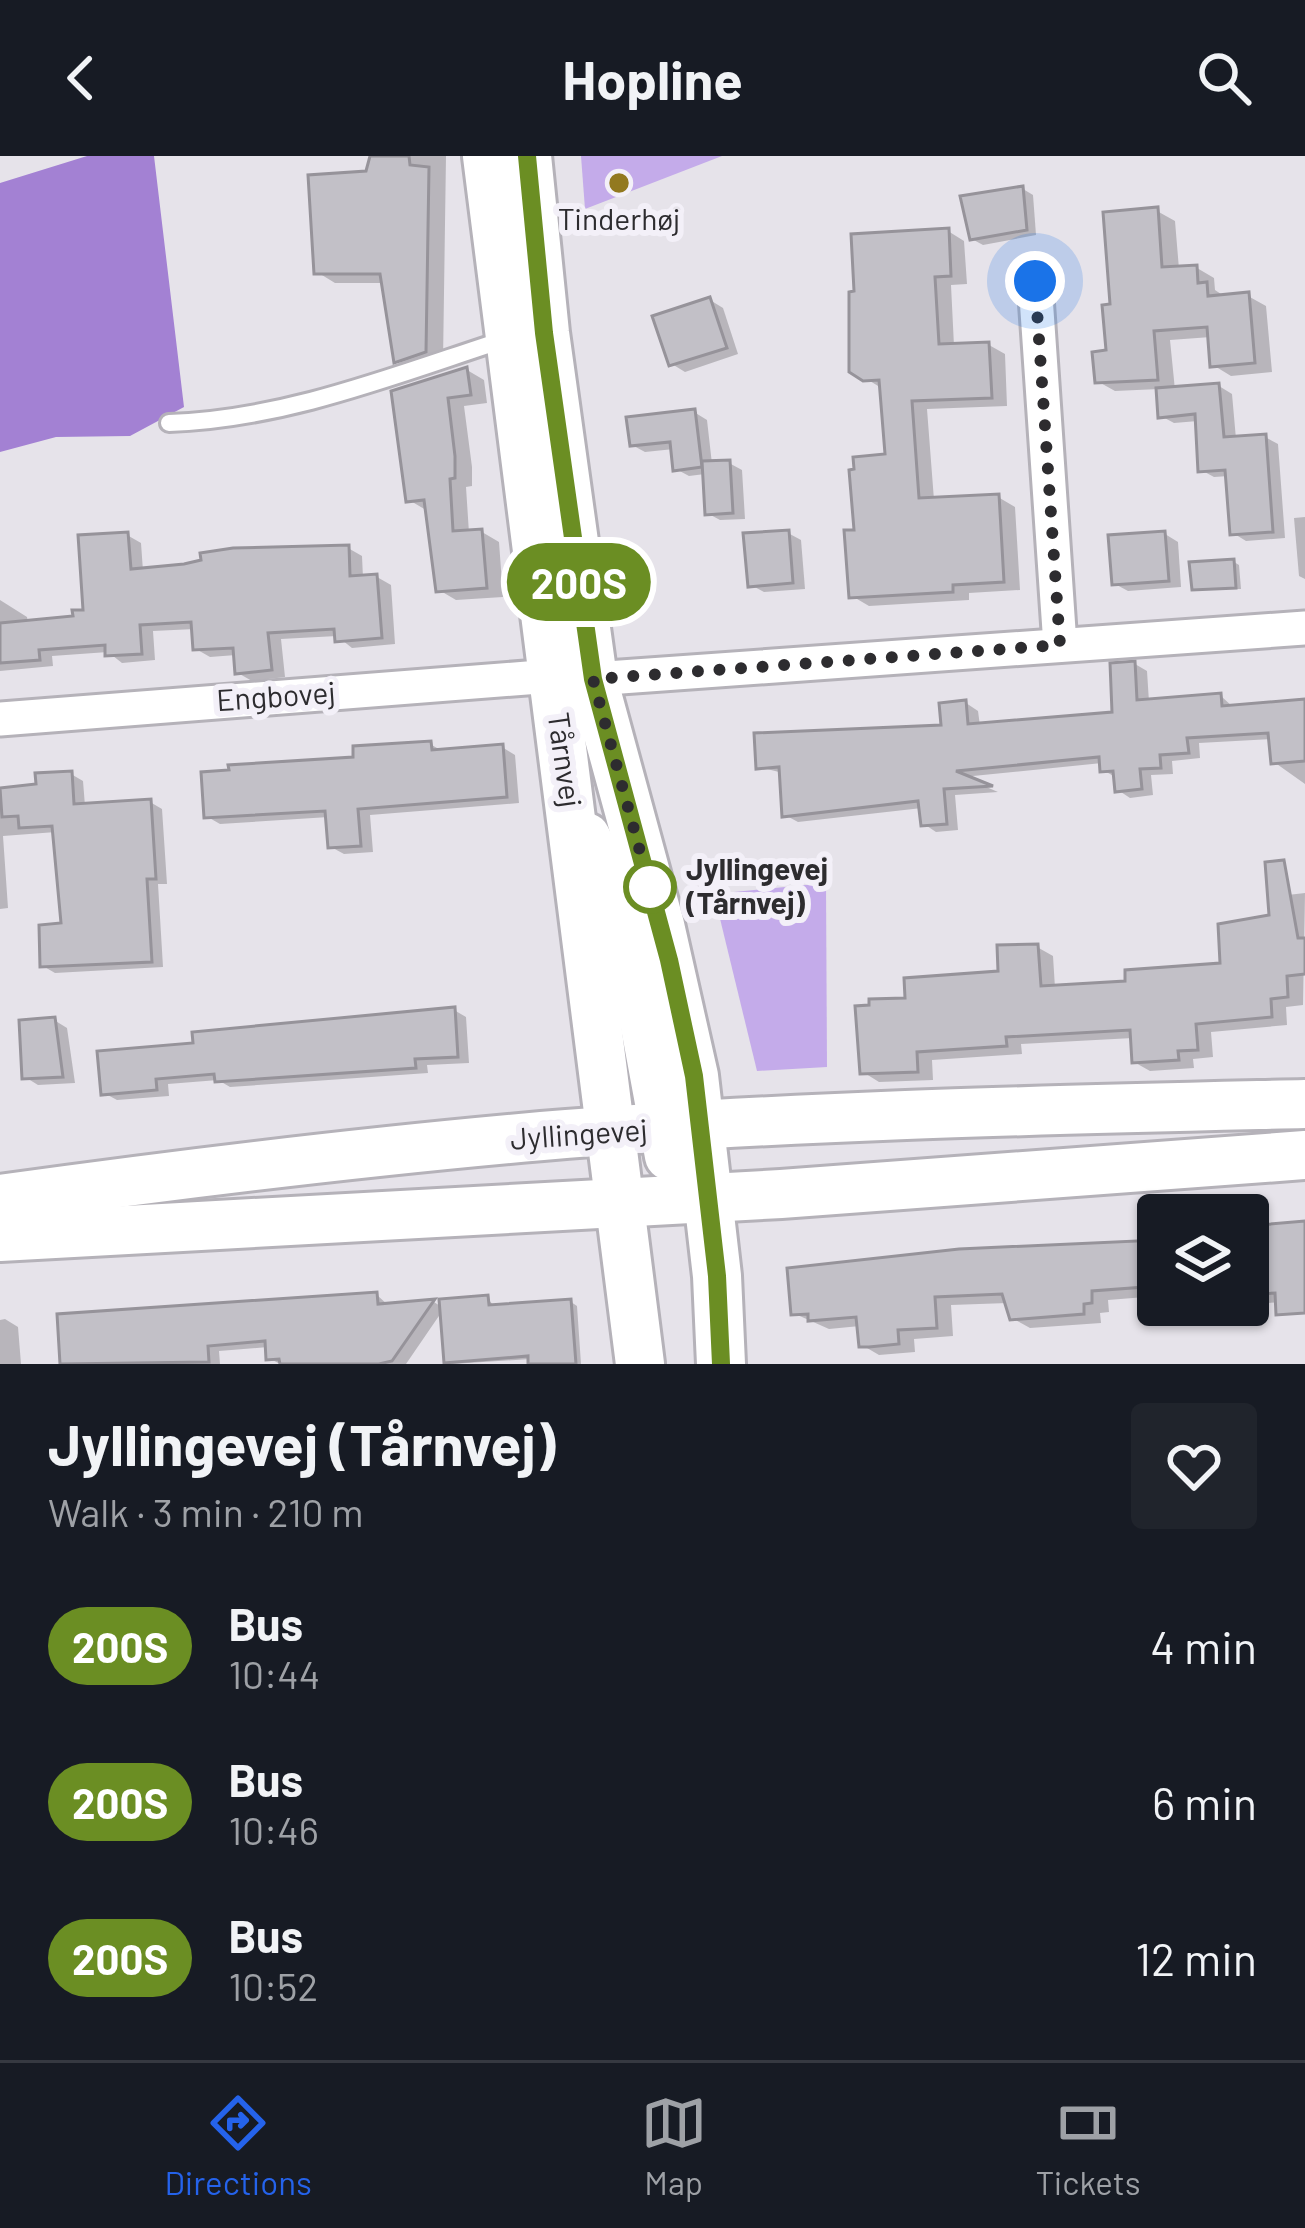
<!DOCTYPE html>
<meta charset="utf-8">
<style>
:root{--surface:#171b24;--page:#20242c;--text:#f1f3f6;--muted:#9ea1a6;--line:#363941;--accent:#2563eb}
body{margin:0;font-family:Barlow,sans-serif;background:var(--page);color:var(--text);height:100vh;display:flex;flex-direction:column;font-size:45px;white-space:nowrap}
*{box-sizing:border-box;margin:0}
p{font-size:39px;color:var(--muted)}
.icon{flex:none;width:66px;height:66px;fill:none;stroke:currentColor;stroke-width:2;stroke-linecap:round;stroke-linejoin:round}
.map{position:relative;height:1208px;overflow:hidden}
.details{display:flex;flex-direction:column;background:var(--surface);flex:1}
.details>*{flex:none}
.badge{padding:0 24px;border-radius:39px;font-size:42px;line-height:78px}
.controls{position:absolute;left:1137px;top:1038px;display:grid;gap:24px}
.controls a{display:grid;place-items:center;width:132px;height:132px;border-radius:12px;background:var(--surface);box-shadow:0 3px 9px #0004;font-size:60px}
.you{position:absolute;width:60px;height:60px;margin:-30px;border:9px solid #fff;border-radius:50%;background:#1a73e8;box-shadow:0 0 0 18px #1a73e833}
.map>.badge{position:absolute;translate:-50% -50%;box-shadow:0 0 0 6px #fff}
.round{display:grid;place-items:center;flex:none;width:126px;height:126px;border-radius:12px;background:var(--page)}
.overview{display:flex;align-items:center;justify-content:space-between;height:204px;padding:0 48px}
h1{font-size:57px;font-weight:700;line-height:90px}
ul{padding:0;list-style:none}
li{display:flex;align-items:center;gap:36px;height:156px;padding:0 48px}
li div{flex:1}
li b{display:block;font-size:45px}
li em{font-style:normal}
li .badge{min-width:132px;font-weight:700;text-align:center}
header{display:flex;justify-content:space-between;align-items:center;height:156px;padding:0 48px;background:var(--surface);font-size:54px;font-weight:700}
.tab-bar{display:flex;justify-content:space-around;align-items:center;height:168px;border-top:3px solid var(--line);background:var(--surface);font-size:33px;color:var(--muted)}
.tab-bar a{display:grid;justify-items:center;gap:6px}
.tab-bar .active{color:var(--accent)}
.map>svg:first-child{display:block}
</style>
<header><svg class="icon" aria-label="back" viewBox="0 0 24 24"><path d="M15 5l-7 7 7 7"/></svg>Hopline<svg class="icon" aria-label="search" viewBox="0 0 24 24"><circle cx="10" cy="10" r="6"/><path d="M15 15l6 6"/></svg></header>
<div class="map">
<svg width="1305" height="1208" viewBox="0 0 1305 1208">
<rect width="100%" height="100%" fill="#e6e3ea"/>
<g fill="#c4abea">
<path d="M581 0H722L585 53Z"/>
<path d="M826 727 827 911 757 915 714 738Z"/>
</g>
<path fill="#a381d3" d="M87 0H154L184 251 130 280 56 281 0 296V27Z"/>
<g fill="#0003">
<path d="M373 0H446L443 206 415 215 397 205 385 127H335L317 116 373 15Z"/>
<path d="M1023 33 1033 39 1036 79 983 89 972 83Z"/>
<path d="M1157 55 1175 65 1179 113 1197 112 1214 122 1215 134 1224 140H1248L1266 150 1272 216 1231 220 1213 209 1211 181 1170 184 1175 234 1219 230 1232 238 1236 283 1265 281 1278 288 1285 382 1246 385 1233 377 1229 320 1214 321 1201 314 1198 265 1174 267 1161 260 1159 233 1115 235 1097 225 1109 197 1113 151Z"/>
<path d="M948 75 964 85 967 128 951 129 954 190 989 189 1005 198 1007 250 927 253 934 344 998 341 1015 351 1020 434 969 437V444L869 450 852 440 857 376 889 301 883 233 852 214Z"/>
<path d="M710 144 723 152 738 198 685 216 672 208Z"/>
<path d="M467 214 484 224 487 247 464 250 472 311V330L466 331 469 377 482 376 499 386 503 441 456 444 439 434 426 354 409 344 394 237Z"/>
<path d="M694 256 707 264 712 308 729 307 742 314 745 363 720 364 707 357 705 318 689 320 676 313 674 293 645 296 632 289Z"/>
<path d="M1305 361V423L1299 420 1294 362Z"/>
<path d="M788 377 801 384 805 433 764 436 751 429Z"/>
<path d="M1165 378 1178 386 1181 431 1128 435 1115 428Z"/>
<path d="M127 379 141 387 143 415 348 392 362 400 363 422 377 421 391 429 395 488 352 492 337 480 281 483 285 521 252 525 238 517 236 499 210 501 196 493 195 473 153 475 155 504 122 507 108 496 52 500 53 510 0 515V444L27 461 28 467 76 463 86 456Z"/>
<path d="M1234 406 1239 409 1241 433H1194Z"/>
<path d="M1135 508 1147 515 1149 546 1221 540 1234 552 1305 546V628L1274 606 1272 583 1199 587 1200 602 1172 605 1173 618 1151 619 1153 639 1130 642 1118 634 1117 622 1103 614 1102 607 963 621 998 636 955 639 958 674 936 676 924 668 922 652 798 666 785 659 783 617 759 611 944 572 966 547 978 555 980 570 1115 559Z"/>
<path d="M430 588 444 596 502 591 515 599 519 647 370 659 373 696 344 698 331 691 329 661 220 668 206 660 357 603Z"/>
<path d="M71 618 83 625 85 650 150 646 162 653 167 728H158L163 811 55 817 43 810 65 770 56 676 3 680 8 752 0 753V633L39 630Z"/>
<path d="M1305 737 1303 849 1286 851 1287 869 1211 876 1213 901 1193 903 1194 912 1150 915 1134 906 1133 882 1021 888 1022 898 932 904 933 924 879 926 863 916 908 845 1002 818 1037 791 1053 800 1055 832 1129 828 1223 810 1272 761 1270 741Z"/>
<path d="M454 854 466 861 469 907 427 909 428 917 230 931 218 924 168 928 169 940 117 944 104 937 196 890Z"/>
<path d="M54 864 67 872 75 927 38 929 25 921Z"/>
<path d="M1305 1068V1145L1248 1148V1073Z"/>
<path d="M1158 1086V1140L1108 1144 1109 1156 1100 1157 1101 1167 1030 1172 1012 1162 1008 1147 951 1149 953 1180 914 1183 915 1196 879 1199 862 1189 860 1170 829 1173 793 1157Z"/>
<path d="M377 1139 389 1150 434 1146 443 1152 487 1142 495 1151 571 1146 577 1150 581 1208H531V1203L452 1208 447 1205 443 1154 406 1208H280L269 1202 268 1191 219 1195 220 1208H63L60 1161Z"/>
<path d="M5 1163 18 1171 21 1208H0V1164Z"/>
</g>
<g fill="#c2c0c7" stroke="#96939a" stroke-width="3">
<path d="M370 0H409L410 9 429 11 426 196 394 207 380 118H314L308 19 366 15Z"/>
<path d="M1023 30 1027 74 970 84 960 40Z"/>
<path d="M1158 51 1162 111 1197 109 1198 127 1207 126 1208 140 1249 136 1255 207 1210 211 1207 171 1154 175 1158 224 1095 227 1092 196 1106 194 1102 149 1110 148 1103 56Z"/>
<path d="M949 72 951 120 935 121 939 188 989 186 992 242 912 245 919 342 999 338 1004 426 953 429V436L849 442 844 374H854L849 314 854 313 853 301 885 298 879 224 863 225 849 216V136L854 135 851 78Z"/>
<path d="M710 141 727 192 669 210 652 160Z"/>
<path d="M467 211 471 239 448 242 455 300V322L450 323 453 375 482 373 487 432 436 436 424 344 406 346 391 235Z"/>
<path d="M1219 227 1224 281 1266 278 1273 376 1230 379 1225 314 1198 316 1195 258 1158 262 1156 232Z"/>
<path d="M695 253 702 311 673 315 670 286 630 290 626 261Z"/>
<path d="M730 304 733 357 705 359 702 305Z"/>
<path d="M789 374 793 427 748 431 743 377Z"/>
<path d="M1165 375 1169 425 1112 429 1108 379Z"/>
<path d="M128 376 131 413 184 408 201 404 200 397 233 392 349 389 350 420 377 418 382 482 335 486 334 473 268 477 272 514 235 518 233 492 193 494 191 466 140 469 142 498 105 500V489L39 494 40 504 0 507V467L73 460 72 454H83L78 379Z"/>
<path d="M1234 403 1236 432 1192 434 1189 406Z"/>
<path d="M1135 505 1137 544 1221 537 1222 550 1305 543V605L1271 608 1268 577 1187 582 1189 597 1160 599 1161 612 1140 613 1142 633 1115 636 1113 615 1100 616 1099 601 956 615 993 630 944 633 947 668 921 670 918 645 782 661 779 611 756 613 754 577 941 569 939 547 966 544 968 568 1112 556 1110 507Z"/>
<path d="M431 585 432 594 503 588 507 641 358 653 361 690 328 692 325 655 204 662 201 616 229 614 228 609 353 601V590Z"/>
<path d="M72 615 74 648 151 643 156 723H147L152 806 40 811 39 769 61 767 52 670 19 672 18 660 2 661 0 632 36 628 35 617Z"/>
<path d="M1284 704 1298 782H1305V818L1287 820 1288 841 1271 843 1272 861 1196 868 1198 894 1178 895 1179 904 1132 907 1130 874 1006 881 1007 890 917 896 918 916 860 918 855 850 869 849V843L905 842 904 822 998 815 997 789 1038 788 1041 830 1125 825V814L1220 807 1218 768 1269 759 1265 706Z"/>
<path d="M455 851 458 901 415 903 416 912 215 926 214 918 156 923 157 934 101 939 97 895 193 887 192 876Z"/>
<path d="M55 861 63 921 22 923 19 864Z"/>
<path d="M1305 1065V1157L1276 1159 1275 1137 1248 1139V1070Z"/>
<path d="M1158 1084V1130L1092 1135V1147L1084 1148V1158L1010 1164 1002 1138 935 1141 937 1172 898 1174 899 1188 869 1191H859L856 1161 808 1165V1158L791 1159 787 1112 959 1093Z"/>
<path d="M377 1136 378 1148 435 1143 392 1205 379 1208H280L279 1203 266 1204 265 1185 208 1190 209 1206 60 1208 57 1158Z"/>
<path d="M488 1139 489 1149 571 1143 576 1208H528V1200L444 1207 439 1143Z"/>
</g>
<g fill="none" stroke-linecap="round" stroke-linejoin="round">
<g stroke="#b5b2b9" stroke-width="22">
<path id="lane" d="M169 267C286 263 395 219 506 183"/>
</g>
<g stroke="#b5b2b9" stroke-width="39">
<g id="street">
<path d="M1035 126 1060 489"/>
<path d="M593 523 1305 472"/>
<path d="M0 563 552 520"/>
</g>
</g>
<g stroke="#b5b2b9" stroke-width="54">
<g id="secondary">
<path d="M487 0 640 1208"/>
<path d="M527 0 545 177 593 523 660 769 694 920 717 1120 721 1208"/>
<path d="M586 681 624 757 669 1000"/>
<path d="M0 1043C180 1018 360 996 542 980 795 959 1051 954 1305 948"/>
<path d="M0 1081 781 1038 1305 999"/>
</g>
</g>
<use href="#lane" stroke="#fff" stroke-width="16"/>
<use href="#street" stroke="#fff" stroke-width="33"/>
<use href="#secondary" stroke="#fff" stroke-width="48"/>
</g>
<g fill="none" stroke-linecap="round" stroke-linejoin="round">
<g stroke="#fff" stroke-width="27">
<path id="line" d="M527 0 544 177 593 523 669 804 694 920 717 1120 721 1208"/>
</g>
<use href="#line" stroke="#6b8e23" stroke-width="18"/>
<path stroke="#2d2c2f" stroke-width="12" stroke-dasharray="0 21.6" d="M650 731 653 743 593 523 1060 489 1035 125"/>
</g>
<circle fill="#92791f" stroke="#f3f0f8" stroke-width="4.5" cx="619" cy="27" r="12"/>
<circle fill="#fff" stroke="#6b8e23" stroke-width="6" cx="650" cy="731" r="24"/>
<g text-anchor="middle" stroke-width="12" stroke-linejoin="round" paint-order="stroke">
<g font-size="30" fill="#2d2c2f" stroke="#f3f0f8">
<text x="619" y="74">Tinderhøj</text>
</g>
<g font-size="30" fill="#2d2c2f" stroke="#f3f0f8">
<text transform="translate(276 541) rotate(-4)" y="10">Engbovej</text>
<text transform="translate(564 604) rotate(82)" y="10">Tårnvej</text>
<text transform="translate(579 979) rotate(-4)" y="10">Jyllingevej</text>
</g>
<g font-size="30" font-weight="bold" fill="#2d2c2f" stroke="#f3f0f8" text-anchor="start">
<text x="686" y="724">Jyllingevej<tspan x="686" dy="34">(Tårnvej)</tspan></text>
</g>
</g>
</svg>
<div class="controls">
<a><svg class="icon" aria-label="layers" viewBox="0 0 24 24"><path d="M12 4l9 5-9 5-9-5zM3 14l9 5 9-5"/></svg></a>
</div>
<div class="you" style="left:1035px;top:125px"></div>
<b class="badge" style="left:579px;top:426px;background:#6b8e23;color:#fff">200S</b>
</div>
<section class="details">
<div class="overview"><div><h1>Jyllingevej (Tårnvej)</h1><p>Walk · 3 min · 210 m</p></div><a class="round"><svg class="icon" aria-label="heart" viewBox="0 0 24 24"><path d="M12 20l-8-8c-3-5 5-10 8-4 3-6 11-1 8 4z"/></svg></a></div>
<ul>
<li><span class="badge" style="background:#6b8e23;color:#fff">200S</span><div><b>Bus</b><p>10:44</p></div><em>4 min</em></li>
<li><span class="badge" style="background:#6b8e23;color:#fff">200S</span><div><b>Bus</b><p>10:46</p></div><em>6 min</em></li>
<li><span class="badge" style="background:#6b8e23;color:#fff">200S</span><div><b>Bus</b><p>10:52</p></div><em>12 min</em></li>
</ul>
</section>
<nav class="tab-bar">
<a class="active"><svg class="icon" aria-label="directions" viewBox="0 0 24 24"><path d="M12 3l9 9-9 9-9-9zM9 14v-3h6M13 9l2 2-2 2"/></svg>Directions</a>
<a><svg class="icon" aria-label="map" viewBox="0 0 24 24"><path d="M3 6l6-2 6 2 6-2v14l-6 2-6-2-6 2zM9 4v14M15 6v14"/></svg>Map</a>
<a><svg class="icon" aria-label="tickets" viewBox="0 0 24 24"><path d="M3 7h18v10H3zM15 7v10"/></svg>Tickets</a>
</nav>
